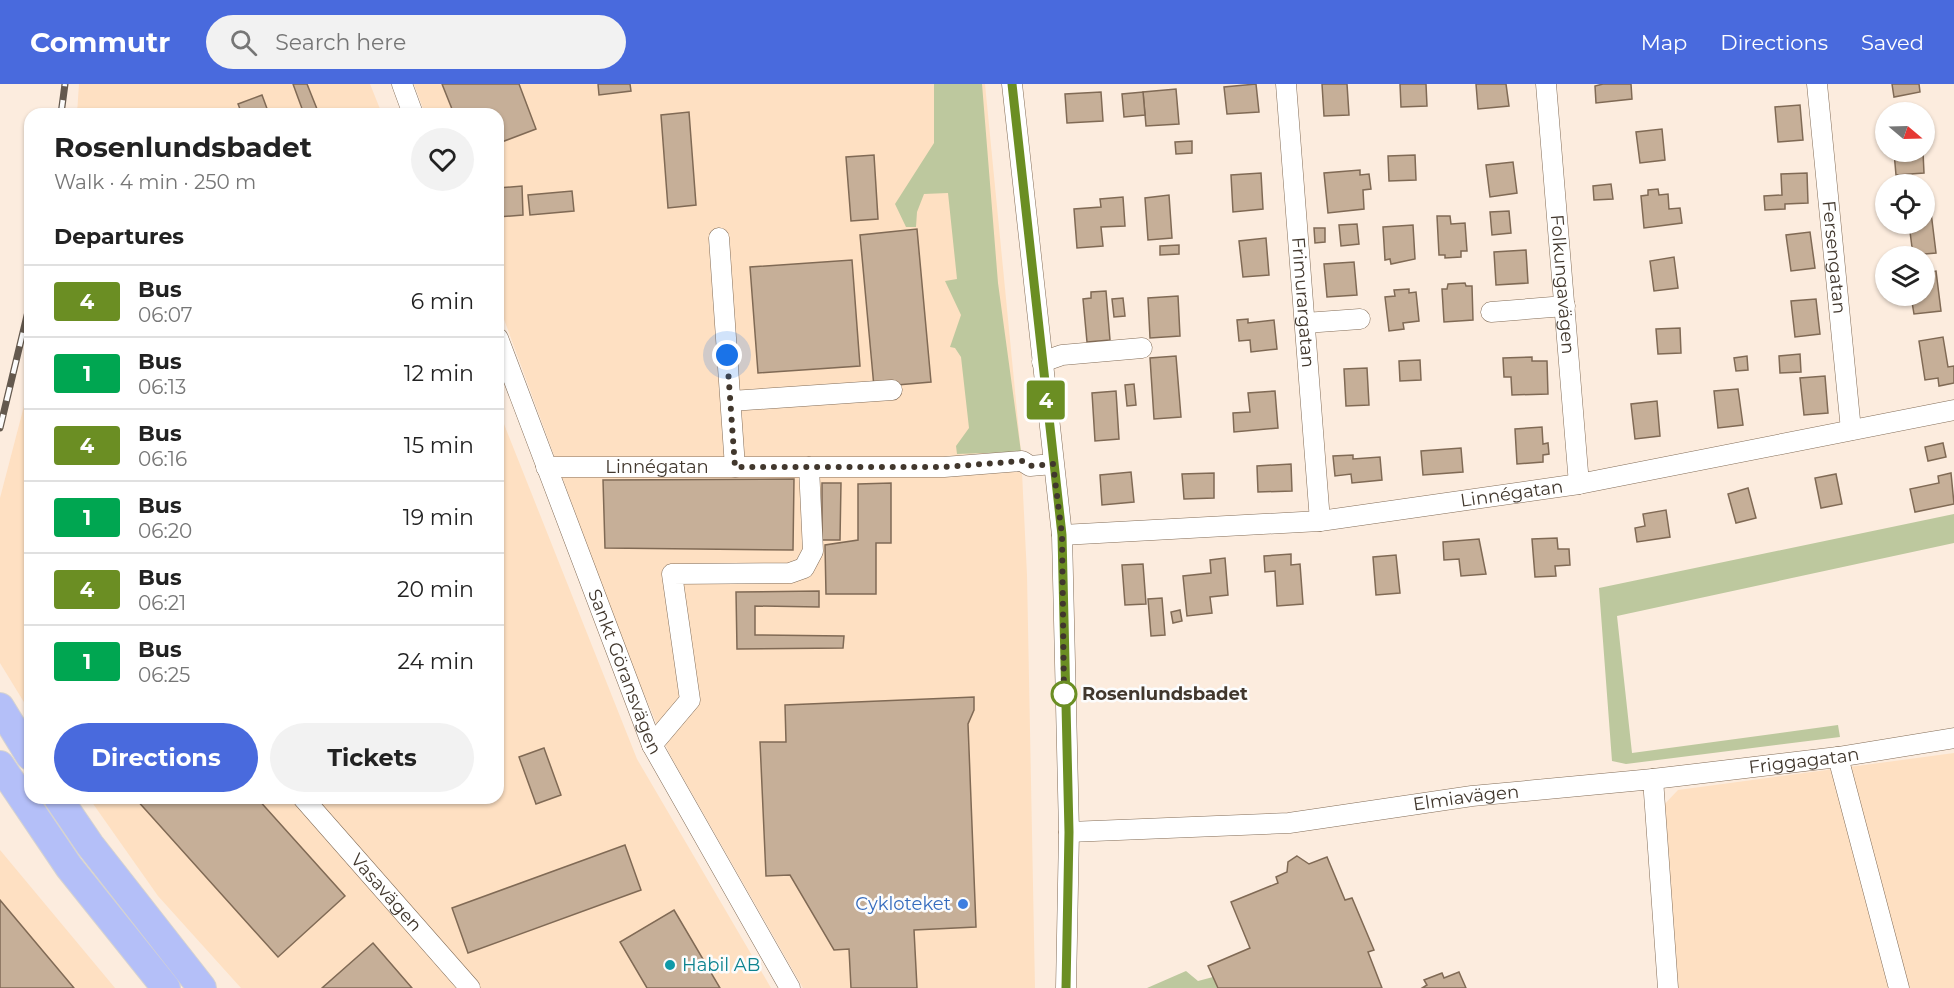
<!DOCTYPE html>
<meta charset="utf-8">
<style>
:root{--surface:#fff;--page:#f2f2f2;--text:#222;--muted:#767676;--line:#e0e0e0;--accent:#496add}
body{margin:0;font-family:Montserrat,sans-serif;background:var(--page);color:var(--text);height:100vh;display:flex;flex-direction:column;font-size:22px;white-space:nowrap}
*{box-sizing:border-box;margin:0}
p{font-size:20px;color:var(--muted)}
.icon{flex:none;width:33px;height:33px;fill:none;stroke:currentColor;stroke-width:2;stroke-linecap:round;stroke-linejoin:round}
.map{position:relative;flex:1;overflow:hidden}
.sheet{position:absolute;left:24px;top:24px;width:480px;height:696px;display:flex;flex-direction:column;background:var(--surface);border-radius:18px;box-shadow:0 2px 4px #0004}
.sheet>*{flex:none}
.badge{padding:0 12px;border-radius:4px;font-size:21px;line-height:39px}
.needle{width:39px;rotate:109deg}
.fabs{position:absolute;left:1875px;top:18px;display:grid;gap:12px}
.fabs a{display:grid;place-items:center;width:60px;height:60px;border-radius:50%;background:var(--surface);box-shadow:0 2px 4px #0004;font-size:30px}
.you{position:absolute;width:30px;height:30px;margin:-15px;border:4px solid #fff;border-radius:50%;background:#1a73e8;box-shadow:0 0 0 9px #1a73e833}
.map>.badge{position:absolute;translate:-50% -50%;box-shadow:0 0 0 3px #fff}
h2{padding:0 30px;font-size:22px;line-height:54px}
.round{display:grid;place-items:center;flex:none;width:63px;height:63px;border-radius:32px;background:var(--page)}
.headline{display:flex;align-items:center;justify-content:space-between;height:102px;padding:0 30px}
h1{font-size:28px;font-weight:700;line-height:45px}
.primary-button{display:flex;gap:12px;margin-top:auto;padding:12px 30px}
.primary-button a{flex:1;height:69px;border-radius:36px;background:var(--accent);color:#fff;font-size:24px;font-weight:700;line-height:69px;text-align:center}
.primary-button a+a{background:var(--page);color:var(--text)}
ul{padding:0;list-style:none}
li{display:flex;align-items:center;gap:18px;height:72px;padding:0 30px;border-top:2px solid var(--line)}
li div{flex:1}
li b{display:block;font-size:22px}
li em{font-style:normal}
li .badge{min-width:66px;font-weight:700;text-align:center}
header{display:flex;align-items:center;gap:36px;box-sizing:border-box;height:84px;padding:0 30px;background:var(--accent);color:#fff}
header strong{font-size:28px}
nav{display:flex;gap:33px;margin-inline-start:auto;font-size:21px}
.search{width:420px;height:54px;background:var(--page);display:flex;align-items:center;gap:15px;box-sizing:border-box;padding:0 21px;border-radius:33px;color:var(--muted);font-size:22px}
.map>svg:first-child{display:block}
</style>
<header>
<strong>Commutr</strong>
<div class="search"><svg class="icon" aria-label="search" viewBox="0 0 24 24"><circle cx="10" cy="10" r="6"/><path d="M15 15l6 6"/></svg>Search here</div>
<nav><a>Map</a><a>Directions</a><a>Saved</a></nav>
</header>
<div class="map">
<svg width="1954" height="904" viewBox="0 0 1954 904">
<rect width="100%" height="100%" fill="#fcecde"/>
<g fill="#fee0c2">
<path d="M79 0H370L382 30H77Z"/>
<path d="M414 0H985L1021 368 1027 491 1035 904H803L670 671 629 575 498 219V30H425Z"/>
<path d="M30 299V628L0 579V414Z"/>
<path d="M498 325 637 675 771 904H241L158 812 89 714H498Z"/>
<path d="M1954 669V904H1674L1659 726 1678 706Z"/>
<path d="M0 766 115 904H0Z"/>
</g>
<g fill="#bdc89e">
<path d="M934 0H982L998 199 1021 368 957 370 956 362 969 344 961 273 955 264 950 263 961 231 945 197 957 195 948 109 924 110 917 128 916 143H906L895 120 934 59Z"/>
<path d="M1954 430V459L1617 532 1632 669 1838 641 1840 653 1626 680 1612 677 1599 504Z"/>
<path d="M1186 887 1198 897 1213 893 1218 904H1147Z"/>
</g>
<g fill="#c6af98" stroke="#806a55" stroke-width="1.5">
<path d="M293 0H307L319 30H304Z"/>
<path d="M442 0H519L536 45 499 59 502 68 498 69V30H454Z"/>
<path d="M598 0H630L631 7 599 11Z"/>
<path d="M1256 0 1259 28 1227 30 1224 3Z"/>
<path d="M1322 0H1347L1349 31 1324 32Z"/>
<path d="M1400 0H1426L1427 22 1401 23Z"/>
<path d="M1476 0H1506L1509 22 1478 25Z"/>
<path d="M1603 0H1631L1632 15 1596 19 1595 2Z"/>
<path d="M1892 0H1919L1920 8 1894 13Z"/>
<path d="M1176 5 1179 40 1146 42 1143 8Z"/>
<path d="M1101 8 1103 37 1067 39 1065 10Z"/>
<path d="M1143 8 1145 31 1124 33 1122 10Z"/>
<path d="M262 11 269 30H242L238 20Z"/>
<path d="M1800 21 1803 56 1778 58 1775 23Z"/>
<path d="M689 28 696 121 668 124 661 31Z"/>
<path d="M1662 45 1665 76 1640 79 1636 48Z"/>
<path d="M1192 57V69L1176 70 1175 58Z"/>
<path d="M1894 68H1923L1924 89 1896 91Z"/>
<path d="M874 71 878 135 851 137 846 73Z"/>
<path d="M1415 71 1416 96 1389 97 1388 72Z"/>
<path d="M1513 78 1517 109 1490 113 1486 81Z"/>
<path d="M1360 86V91L1369 90 1371 105 1363 106 1364 125 1328 129 1324 89Z"/>
<path d="M1261 89 1263 125 1233 128 1231 91Z"/>
<path d="M1807 89 1808 119 1785 120V125L1765 126 1764 112 1782 111 1781 90Z"/>
<path d="M1611 100 1613 115 1594 116 1593 102Z"/>
<path d="M522 102 523 131 498 133V104Z"/>
<path d="M1658 105 1659 111 1668 110 1669 125 1680 124 1682 139 1644 144 1641 112 1648 111V106Z"/>
<path d="M572 107 574 127 530 131 528 111Z"/>
<path d="M1169 111 1172 154 1148 156 1145 114Z"/>
<path d="M1123 113 1125 142 1101 143 1103 162 1077 164 1074 125 1101 123 1100 115Z"/>
<path d="M1930 120 1936 169 1913 171 1909 140H1924V121Z"/>
<path d="M1509 127 1511 149 1492 151 1490 128Z"/>
<path d="M1437 132H1450L1451 140 1465 139 1467 167H1461V173L1445 174V171H1439Z"/>
<path d="M1357 140 1359 160 1341 162 1339 141Z"/>
<path d="M1413 141 1415 175 1391 180 1390 175 1385 176 1383 143Z"/>
<path d="M1314 144H1325V158L1315 159Z"/>
<path d="M917 145 931 298 874 303 860 151Z"/>
<path d="M1810 148 1815 184 1791 187 1786 151Z"/>
<path d="M1266 154 1269 191 1243 193 1239 157Z"/>
<path d="M1179 161V170L1160 171V162Z"/>
<path d="M1526 166 1528 199 1496 201 1494 168Z"/>
<path d="M1674 173 1678 204 1654 207 1650 177Z"/>
<path d="M852 176 860 282 758 289 750 183Z"/>
<path d="M1354 178 1357 211 1327 213 1324 180Z"/>
<path d="M1936 187 1941 227 1914 230 1911 212H1924V189Z"/>
<path d="M1886 190V198L1880 199 1879 191Z"/>
<path d="M1465 199 1466 202H1472L1473 236 1444 238 1442 205H1447L1448 200Z"/>
<path d="M1409 205V209L1416 208 1419 237 1403 239 1404 245 1389 247 1385 213 1395 212 1394 206Z"/>
<path d="M1106 207 1110 256 1087 258 1083 215 1091 214V208Z"/>
<path d="M1178 212 1180 252 1150 254 1148 214Z"/>
<path d="M1123 214 1125 232 1114 233 1112 215Z"/>
<path d="M1816 215 1820 250 1795 253 1791 217Z"/>
<path d="M1248 235V239L1274 236 1277 265 1251 268 1250 256 1239 257 1237 236Z"/>
<path d="M1680 244 1681 269 1658 270 1656 245Z"/>
<path d="M1943 253 1948 283 1954 282V299L1939 302 1938 294 1925 296 1919 257Z"/>
<path d="M1800 270 1801 288 1780 289 1779 272Z"/>
<path d="M1176 272 1181 333 1154 335 1150 274Z"/>
<path d="M1747 272 1748 286 1736 287 1734 274Z"/>
<path d="M1532 273V277H1547L1548 310 1512 311 1511 293H1504L1503 274Z"/>
<path d="M1420 276 1421 296 1400 297 1399 277Z"/>
<path d="M1367 284 1369 321 1346 322 1344 285Z"/>
<path d="M1825 292 1828 329 1804 331 1800 294Z"/>
<path d="M1134 300 1136 321 1127 322 1125 301Z"/>
<path d="M1738 305 1743 341 1718 344 1714 307Z"/>
<path d="M1116 307 1119 355 1095 357 1092 309Z"/>
<path d="M1275 307 1278 344 1234 348 1233 329 1250 328 1248 309Z"/>
<path d="M1657 317 1660 352 1635 355 1631 320Z"/>
<path d="M1542 343 1543 360 1548 359 1549 370 1543 371V378L1517 380 1515 345Z"/>
<path d="M1943 359 1946 373 1928 377 1925 363Z"/>
<path d="M1461 364 1463 388 1423 391 1421 367Z"/>
<path d="M1353 371V375L1380 373 1382 396 1352 399 1351 390 1335 392 1333 372Z"/>
<path d="M1291 380 1292 407 1258 408 1257 382Z"/>
<path d="M1131 388 1134 418 1102 421 1100 391Z"/>
<path d="M1214 389V414L1184 415 1182 390Z"/>
<path d="M1951 389 1954 420 1915 428 1910 405 1939 399 1938 392Z"/>
<path d="M1836 390 1842 420 1821 424 1815 394Z"/>
<path d="M794 395 793 466 605 464 603 396Z"/>
<path d="M822 399H841L840 456H822Z"/>
<path d="M891 399V459H876V510H826L825 461 858 456V400Z"/>
<path d="M1748 404 1756 434 1736 439 1728 410Z"/>
<path d="M1666 426 1670 453 1637 458 1635 444 1645 442 1643 430Z"/>
<path d="M1557 454 1558 465H1569L1570 481 1555 482 1556 492 1535 493 1532 455Z"/>
<path d="M1479 455 1486 490 1461 492 1459 475 1444 476 1443 458Z"/>
<path d="M1291 470V481L1300 480 1303 520 1277 522 1275 487 1265 488 1264 472Z"/>
<path d="M1396 471 1400 509 1376 511 1373 473Z"/>
<path d="M1225 474 1228 511 1210 513 1212 529 1187 532 1183 492 1211 489 1210 476Z"/>
<path d="M1143 480 1146 520 1125 521 1122 481Z"/>
<path d="M819 507V523L755 522V551L844 552 843 564 737 565 736 508Z"/>
<path d="M1162 514 1165 551 1151 552 1148 515Z"/>
<path d="M1180 526 1182 537 1173 539 1171 528Z"/>
<path d="M974 613V626L968 640 976 843 914 846 917 904H851L849 865 834 866 790 791 766 792 760 658H786L785 621Z"/>
<path d="M544 664 561 711 536 720 519 673Z"/>
<path d="M135 714H257L345 812 278 873Z"/>
<path d="M625 761 641 806 468 869 452 824Z"/>
<path d="M1297 772 1309 780 1327 773 1345 816 1352 814 1374 866 1368 868 1382 904H1218L1208 882 1250 864 1231 818 1278 799 1276 793 1287 788 1288 778Z"/>
<path d="M0 816 74 904H0Z"/>
<path d="M674 826 720 904H647L620 858Z"/>
<path d="M373 859 412 904H322Z"/>
<path d="M1459 888 1466 904H1422L1427 901 1424 896 1442 889 1444 894Z"/>
</g>
<g fill="none" stroke-linecap="round" stroke-linejoin="round">
<g stroke="#836d58" stroke-width="21">
<g id="minor">
<path d="M402 0 413 30"/>
<path d="M1012 0 1062 451 1069 748 1066 904"/>
<path id="s1" d="M1286 0 1320 437"/>
<path id="s2" d="M1546 0 1579 400"/>
<path id="s3" d="M1817 0 1851 346"/>
<path d="M719 154 735 383"/>
<path d="M1491 228 1565 222"/>
<path d="M1305 239 1360 235"/>
<path id="s4" d="M498 254 652 661 790 904"/>
<path d="M1042 278 1062 271 1142 264"/>
<path d="M731 317 892 306"/>
<path id="s5" d="M546 383H944L1022 377 1030 382 1053 380"/>
<path id="s6" d="M1062 451 1320 437 1579 400 1954 326"/>
<path d="M652 661 690 616 672 490 790 489 804 484 813 467 809 383"/>
<path d="M1838 673 1899 904"/>
<path id="s7" d="M1653 695 1838 673 1954 654"/>
<path id="s8" d="M303 714 470 904"/>
<path id="s9" d="M1069 748 1289 739 1472 712 1653 695 1668 904"/>
</g>
</g>
<g stroke="#d5d3d1" stroke-width="30">
<g id="highway">
<path d="M0 623 30 672"/>
<path d="M0 681 69 783 166 904"/>
<path d="M58 714 90 761 202 904"/>
</g>
</g>
<use href="#minor" stroke="#fff" stroke-width="20"/>
<use href="#highway" stroke="#b4bff8" stroke-width="28"/>
<g stroke="#64594e" stroke-width="7">
<g id="rail">
<path d="M61 30 65 0"/>
<path d="M0 344 30 219"/>
</g>
</g>
<use href="#rail" stroke="#fcfcfc" stroke-width="4.5" stroke-dasharray="14" stroke-linecap="butt"/>
</g>
<g fill="none" stroke-linecap="round" stroke-linejoin="round">
<g stroke="#fff" stroke-width="14">
<path id="line" d="M1012 0 1062 451 1069 748 1066 904"/>
</g>
<use href="#line" stroke="#6b8e23" stroke-width="9"/>
<path stroke="#41372d" stroke-width="6" stroke-dasharray="0 10.8" d="M727 271 735 383H944L1022 377 1030 382 1053 380 1062 451 1064 610"/>
</g>
<circle fill="#fff" stroke="#6b8e23" stroke-width="3" cx="1064" cy="610" r="12"/>
<circle fill="#3f7fe0" stroke="#fcfcfc" stroke-width="2" cx="963" cy="820" r="6"/>
<circle fill="#0f9aa8" stroke="#fcfcfc" stroke-width="2" cx="670" cy="881" r="6"/>
<g text-anchor="middle" stroke-width="5" stroke-linejoin="round" paint-order="stroke">
<g font-size="18" fill="#41372d" stroke="#fcfcfc">
<text dy="6" stroke="none"><textPath href="#s3" startOffset="174">Fersengatan</textPath></text>
<text dy="6" stroke="none"><textPath href="#s2" startOffset="201">Folkungavägen</textPath></text>
<text dy="6" stroke="none"><textPath href="#s1" startOffset="219">Frimurargatan</textPath></text>
<text dy="6" stroke="none"><textPath href="#s5" startOffset="111">Linnégatan</textPath></text>
<text dy="6" stroke="none"><textPath href="#s6" startOffset="452">Linnégatan</textPath></text>
<text dy="6" stroke="none"><textPath href="#s4" startOffset="357">Sankt Göransvägen</textPath></text>
<text dy="6" stroke="none"><textPath href="#s7" startOffset="152">Friggagatan</textPath></text>
<text dy="6" stroke="none"><textPath href="#s9" startOffset="399">Elmiavägen</textPath></text>
<text dy="6" stroke="none"><textPath href="#s8" startOffset="126">Vasavägen</textPath></text>
</g>
<g font-size="18" font-weight="bold" fill="#41372d" stroke="#fcfcfc" text-anchor="start">
<text x="1082" y="616">Rosenlundsbadet</text>
</g>
<g font-size="18" fill="#366cbe" stroke="#fcfcfc" text-anchor="end">
<text x="951" y="826">Cykloteket</text>
</g>
<g font-size="18" fill="#0d838f" stroke="#fcfcfc" text-anchor="start">
<text x="682" y="887">Habil AB</text>
</g>
</g>
</svg>
<div class="fabs">
<a><svg class="needle" viewBox="-14 -14 28 28"><path d="M0-13l5 13h-10z" fill="#e53935"/><path d="M0 13l5-13h-10z" fill="#767676"/></svg></a>
<a><svg class="icon" aria-label="locate" viewBox="0 0 24 24"><circle cx="12" cy="12" r="6"/><path d="M12 2v4M12 18v4M2 12h4M18 12h4"/></svg></a>
<a><svg class="icon" aria-label="layers" viewBox="0 0 24 24"><path d="M12 4l9 5-9 5-9-5zM3 14l9 5 9-5"/></svg></a>
</div>
<div class="you" style="left:727px;top:271px"></div>
<b class="badge" style="left:1046px;top:316px;background:#6b8e23;color:#fff">4</b>
<section class="sheet">
<div class="headline"><div><h1>Rosenlundsbadet</h1><p>Walk · 4 min · 250 m</p></div><a class="round"><svg class="icon" aria-label="heart" viewBox="0 0 24 24"><path d="M12 20l-8-8c-3-5 5-10 8-4 3-6 11-1 8 4z"/></svg></a></div>
<h2>Departures</h2>
<ul>
<li><span class="badge" style="background:#6b8e23;color:#fff">4</span><div><b>Bus</b><p>06:07</p></div><em>6 min</em></li>
<li><span class="badge" style="background:#00a651;color:#fff">1</span><div><b>Bus</b><p>06:13</p></div><em>12 min</em></li>
<li><span class="badge" style="background:#6b8e23;color:#fff">4</span><div><b>Bus</b><p>06:16</p></div><em>15 min</em></li>
<li><span class="badge" style="background:#00a651;color:#fff">1</span><div><b>Bus</b><p>06:20</p></div><em>19 min</em></li>
<li><span class="badge" style="background:#6b8e23;color:#fff">4</span><div><b>Bus</b><p>06:21</p></div><em>20 min</em></li>
<li><span class="badge" style="background:#00a651;color:#fff">1</span><div><b>Bus</b><p>06:25</p></div><em>24 min</em></li>
</ul>
<div class="primary-button"><a>Directions</a><a>Tickets</a></div>
</section>
</div>
